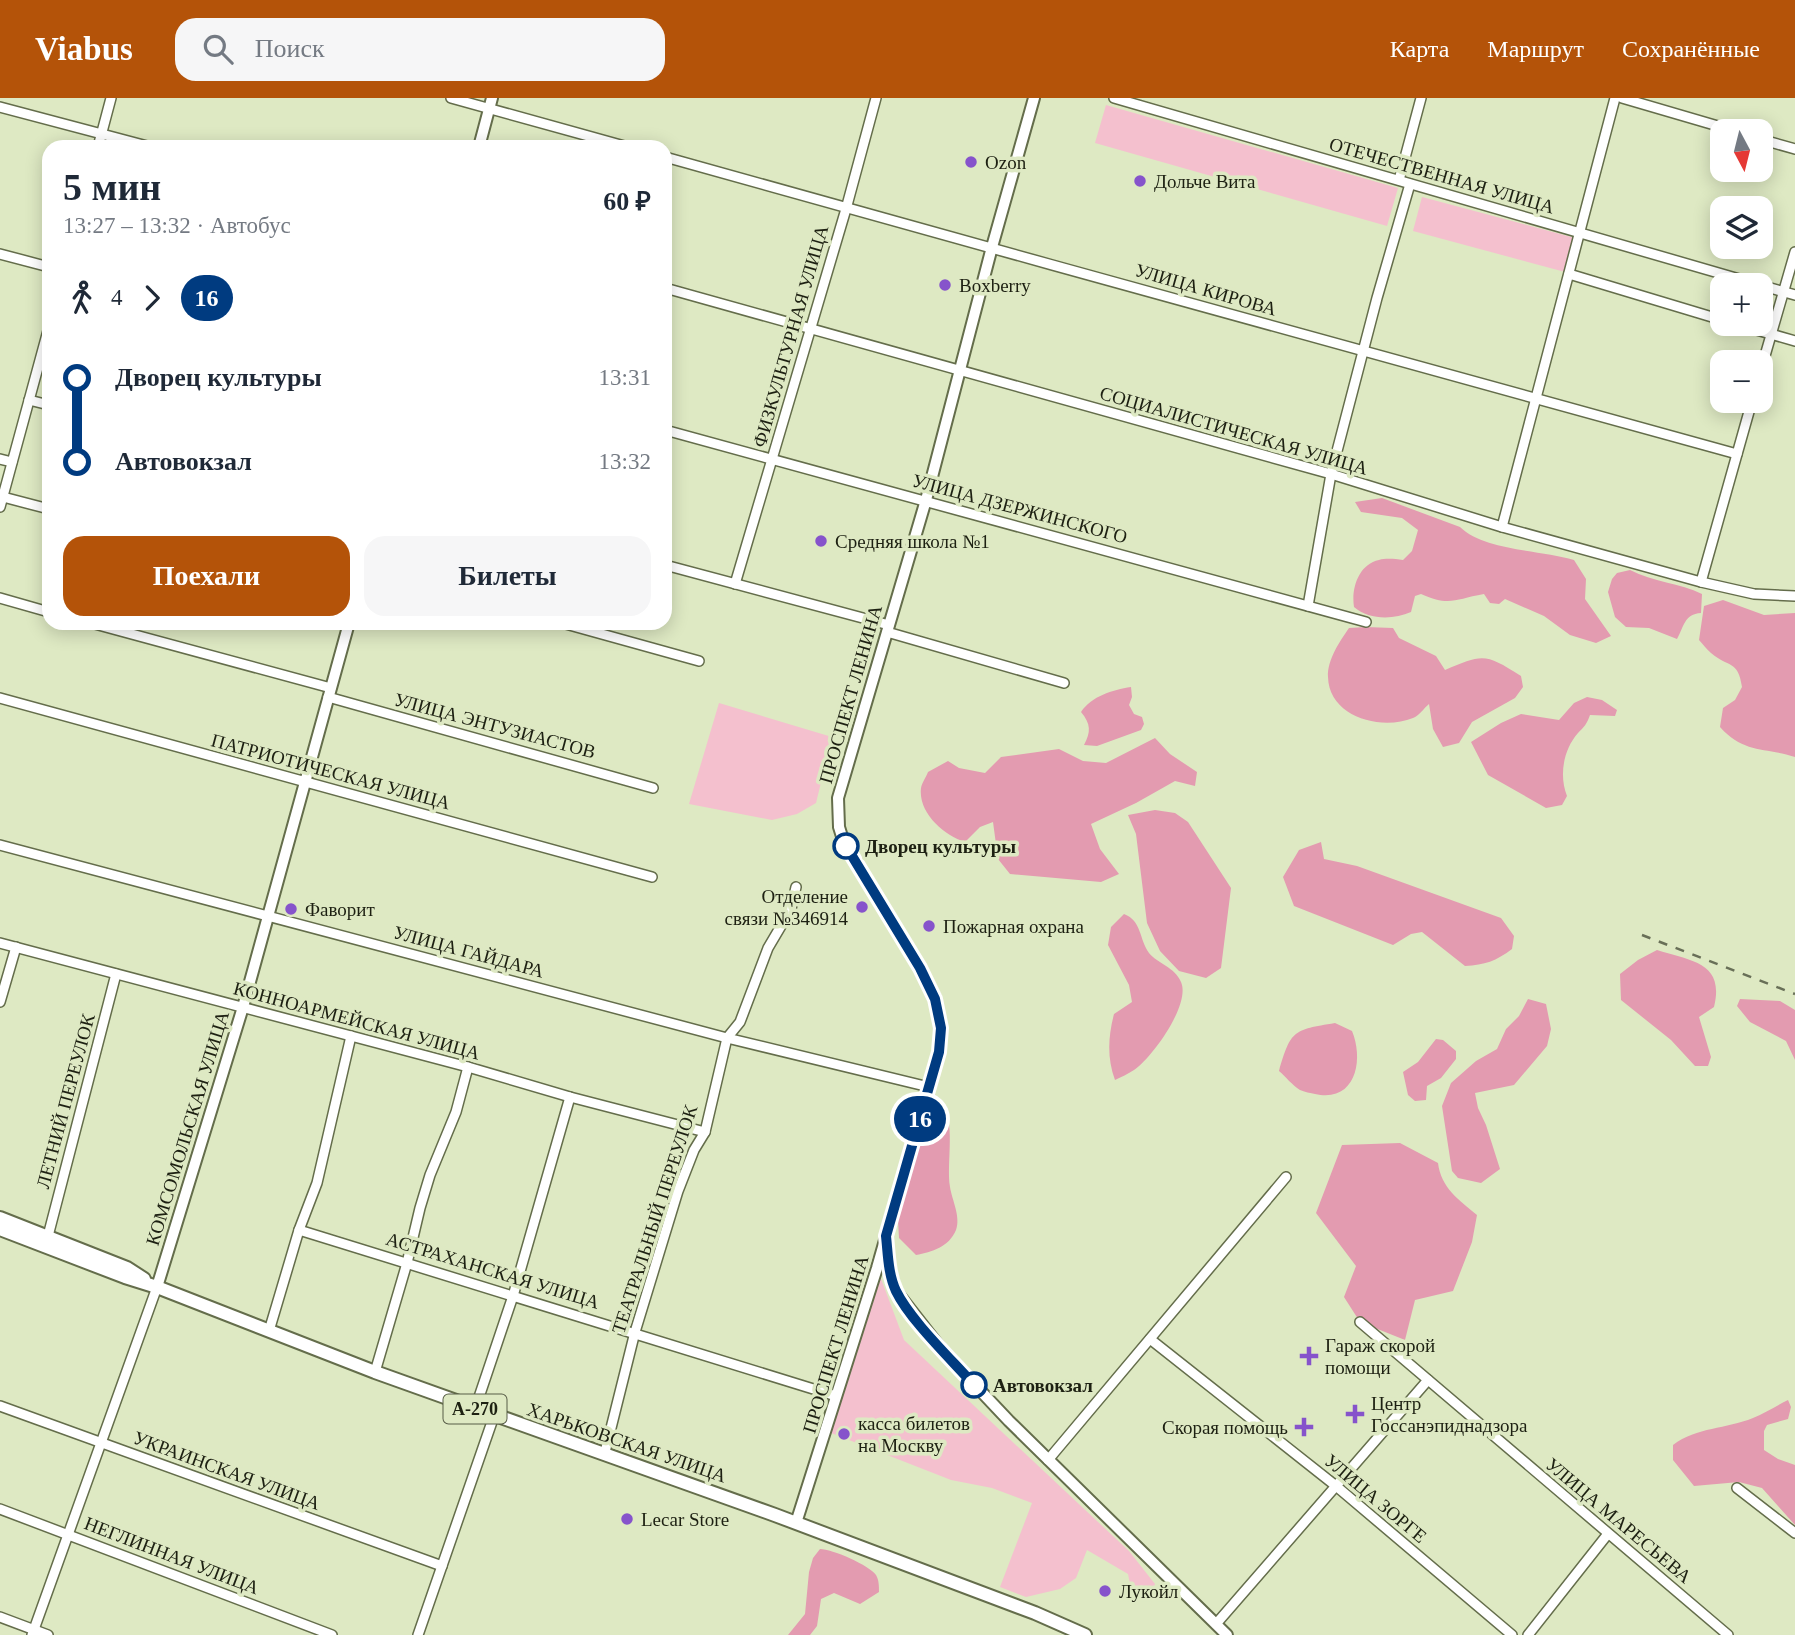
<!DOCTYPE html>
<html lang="ru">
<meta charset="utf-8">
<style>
:root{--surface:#fff;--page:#f6f6f7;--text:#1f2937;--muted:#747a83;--accent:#b45309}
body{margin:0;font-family:Georgia,serif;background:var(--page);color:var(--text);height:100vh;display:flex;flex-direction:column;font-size:26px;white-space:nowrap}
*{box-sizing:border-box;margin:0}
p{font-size:23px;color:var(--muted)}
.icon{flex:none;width:38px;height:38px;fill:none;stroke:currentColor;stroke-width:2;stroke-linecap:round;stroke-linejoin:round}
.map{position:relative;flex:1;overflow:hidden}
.drawer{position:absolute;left:42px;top:42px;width:630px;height:490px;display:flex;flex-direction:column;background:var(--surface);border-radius:21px;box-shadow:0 4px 18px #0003}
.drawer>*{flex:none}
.badge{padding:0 14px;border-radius:23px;font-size:24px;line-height:46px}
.needle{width:46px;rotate:173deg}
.buttons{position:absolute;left:1710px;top:21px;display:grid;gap:14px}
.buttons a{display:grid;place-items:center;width:63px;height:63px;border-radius:14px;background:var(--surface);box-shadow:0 4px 18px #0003;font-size:35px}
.map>.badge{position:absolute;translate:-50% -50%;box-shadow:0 0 0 4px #fff}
.legs{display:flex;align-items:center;gap:10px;height:77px;padding:0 21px;font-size:23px}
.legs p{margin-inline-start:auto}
.summary{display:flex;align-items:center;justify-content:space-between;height:119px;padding:0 21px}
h1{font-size:38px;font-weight:800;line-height:52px}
.primary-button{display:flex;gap:14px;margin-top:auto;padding:14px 21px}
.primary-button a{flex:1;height:80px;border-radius:21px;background:var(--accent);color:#fff;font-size:28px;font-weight:800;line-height:80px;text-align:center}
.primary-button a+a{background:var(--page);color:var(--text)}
ul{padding:0 21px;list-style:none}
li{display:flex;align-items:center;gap:24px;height:84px;font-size:26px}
li i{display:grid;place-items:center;width:10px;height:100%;margin:0 9px;background:currentColor}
li i::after{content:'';width:18px;height:18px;margin:-9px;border:5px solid;border-radius:50%;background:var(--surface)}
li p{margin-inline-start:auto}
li:first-child i{background:linear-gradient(#0000 50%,currentColor 0)}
li:last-child i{background:linear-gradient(currentColor 50%,#0000 0)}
header{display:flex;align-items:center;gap:42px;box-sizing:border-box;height:98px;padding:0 35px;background:var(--accent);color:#fff}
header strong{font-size:33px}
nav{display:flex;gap:38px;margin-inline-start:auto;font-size:24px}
.search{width:490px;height:63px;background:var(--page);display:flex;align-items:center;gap:18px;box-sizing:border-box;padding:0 24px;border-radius:21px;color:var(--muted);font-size:26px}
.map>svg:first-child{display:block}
</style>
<header>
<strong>Viabus</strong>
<div class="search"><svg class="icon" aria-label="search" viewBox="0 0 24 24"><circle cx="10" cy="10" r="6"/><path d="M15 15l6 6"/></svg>Поиск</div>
<nav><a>Карта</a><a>Маршрут</a><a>Сохранённые</a></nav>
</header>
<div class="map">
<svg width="1795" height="1537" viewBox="0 0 1795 1537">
<rect width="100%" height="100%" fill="#dee9c3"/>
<g fill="#f4c0ce">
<path d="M1106 7 1398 90 1387 128 1095 45Z"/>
<path d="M1422 99 1575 140 1565 174 1413 133Z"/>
<path d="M719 605 832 639 816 705 797 716 772 722 689 706Z"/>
<path d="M877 1170 904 1242 1129 1453 1155 1486 1150 1497 1132 1496 1128 1476 1087 1452 1076 1480 1060 1491 1026 1499 1000 1489 1032 1405 992 1390 951 1382 826 1333Z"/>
</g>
<g fill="#e39bb0">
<path d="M1382 400 1460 429C1485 453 1541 452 1574 462L1586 481 1585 501 1611 538 1596 545 1570 537 1544 518 1505 501 1499 506 1490 505 1484 496C1455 501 1450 509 1421 496L1415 498 1411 514C1393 522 1369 522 1354 509 1351 490 1359 466 1379 462 1386 460 1395 461 1403 462L1412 453 1418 432 1402 420 1361 414 1355 404Z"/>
<path d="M1630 472C1653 484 1680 485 1702 496L1701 515C1684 516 1684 529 1677 541L1649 530 1626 529 1615 519 1608 494 1612 481 1617 475Z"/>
<path d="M1723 502 1764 517 1795 515V659C1765 649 1744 656 1720 629L1723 610 1735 602 1742 589C1738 561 1728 570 1711 555 1706 551 1703 546 1699 542L1704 508Z"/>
<path d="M1366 529 1393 530 1399 540 1436 558 1445 572C1484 555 1486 556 1521 578L1523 589 1515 600 1472 624 1459 645 1443 649 1433 631 1429 606C1424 610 1419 618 1413 620 1381 633 1329 619 1328 579 1327 562 1340 543 1349 530Z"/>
<path d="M1131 589 1132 599 1129 607 1134 616 1142 619 1144 626 1141 632 1097 648 1084 647C1091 634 1091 626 1081 614 1092 598 1112 592 1131 589Z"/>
<path d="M1587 599 1602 602 1617 612 1615 618 1590 617C1587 626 1584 629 1578 635 1563 652 1559 678 1567 698L1562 707 1546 710 1488 677 1471 644 1501 625 1521 616 1559 622 1574 605Z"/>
<path d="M1155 640 1170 656 1197 674 1195 688 1175 683 1136 705 1091 726 1100 751 1119 776 1101 784 1010 776 998 761 993 724 980 729 965 744C944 737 918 715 921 690 922 685 926 679 928 674L948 663 959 670 985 675 1001 659 1059 651 1083 663 1106 665Z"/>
<path d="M1155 712 1175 715 1188 724 1231 790 1221 870 1206 880 1179 873 1160 853 1147 825 1136 736 1128 717Z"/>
<path d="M1321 744 1324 761 1357 768 1501 820 1514 838 1512 851C1496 863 1485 867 1465 868L1422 834 1411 836 1393 847 1294 808 1283 779 1299 752Z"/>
<path d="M1124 816C1142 823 1139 841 1149 855 1158 866 1175 869 1181 884 1191 906 1152 960 1134 972 1128 976 1121 979 1115 982 1107 960 1108 939 1114 916L1132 904 1129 887 1108 847 1111 829Z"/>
<path d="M1657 852C1691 863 1725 864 1714 909L1699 919 1711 959 1708 968H1695L1671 942 1621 902 1620 876 1638 862Z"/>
<path d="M1528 901 1546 906 1551 931 1547 948 1514 987 1475 995 1478 1010 1486 1027 1500 1071 1481 1085 1458 1080 1452 1073 1442 1008 1451 985 1476 963 1497 951 1506 931 1519 918Z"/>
<path d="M1740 901 1780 903 1795 912V962L1786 943 1750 924 1737 908Z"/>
<path d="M1335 925 1352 933C1364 962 1356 1005 1315 996 1311 995 1304 994 1300 992 1292 987 1286 979 1279 973 1291 932 1293 932 1335 925Z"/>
<path d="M1436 941 1443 942 1456 953V961L1441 980 1427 988 1426 1002 1415 1003 1408 997 1403 974 1418 964Z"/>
<path d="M940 1003C957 1021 946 1064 950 1089 952 1102 961 1119 956 1132 949 1149 932 1154 916 1157L899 1140 898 1122 931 1008Z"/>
<path d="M1400 1045 1438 1065C1441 1090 1459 1102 1477 1117L1472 1144 1453 1193 1415 1202 1405 1242 1360 1224 1344 1199 1356 1168 1316 1115 1342 1047Z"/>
<path d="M1788 1302 1791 1309 1788 1321 1767 1327 1764 1333V1352L1778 1361 1795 1367V1427L1762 1390 1739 1384 1694 1388 1673 1362V1347C1697 1329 1726 1331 1753 1320 1765 1315 1776 1308 1788 1302Z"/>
<path d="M820 1451C832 1451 869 1467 876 1477 879 1482 879 1488 879 1494L860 1506 834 1495 821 1501 817 1528 810 1537H788L805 1516 809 1474 813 1460Z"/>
</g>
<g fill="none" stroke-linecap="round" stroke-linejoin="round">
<g stroke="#646d4b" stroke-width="12">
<g id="minor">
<path d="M451 0 628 49"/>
<path d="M1114 0 1760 187"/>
<path d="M1622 0 1735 33"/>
<path d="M0 9 151 49"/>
<path d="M1760 41 1795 51"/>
<path d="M98 49 111 0"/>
<path d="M665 59C1022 159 1380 258 1737 356"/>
<path d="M1399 82 1421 0"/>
<path d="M0 156 49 169"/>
<path d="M1569 176 1722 222"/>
<path d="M1760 187 1795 197"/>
<path d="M665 190 1331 376 1502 429 1701 484 1754 496 1795 498"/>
<path d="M1736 226 1795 243"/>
<path d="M1760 275 1795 154"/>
<path d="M29 302 49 307"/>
<path d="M665 332 1366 524"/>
<path d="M0 361 12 364"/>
<path d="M3 399 49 411"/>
<path d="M0 409 49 229"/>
<path d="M1502 429 1615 0"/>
<path d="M665 467 889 527"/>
<path d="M1701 484 1752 303"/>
<path d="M735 486 846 111 876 0"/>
<path d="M0 500 49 514"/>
<path d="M1308 508 1331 376 1377 200 1410 86"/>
<path d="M91 525 331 590"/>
<path d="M562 525 699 563"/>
<path d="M887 534 1064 585"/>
<path d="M328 599 653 690"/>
<path d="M0 600 652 779"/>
<path d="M0 747 727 940 929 989"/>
<path d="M0 845 468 969 570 999 705 1034"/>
<path d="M0 904 16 849"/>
<path d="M299 1132 836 1298"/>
<path d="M48 1138 116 876"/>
<path d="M1360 1224 1728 1537"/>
<path d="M269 1233 299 1132 317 1085 351 938"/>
<path d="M1150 1241 1336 1388 1512 1537"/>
<path d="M375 1274 407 1165 420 1110 430 1077 456 1014 468 969"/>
<path d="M0 1308 442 1468"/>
<path d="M475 1311 513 1198 570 999"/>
<path d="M605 1354 635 1234 678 1093 694 1052 705 1034 727 940 740 924 768 850 791 811 796 789"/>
<path d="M1048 1362 1286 1079"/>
<path d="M1737 1390 1795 1435"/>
<path d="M0 1411 332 1537"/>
<path d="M0 1519 48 1537"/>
<path d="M1216 1526 1428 1282"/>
<path d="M32 1537 157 1189"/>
<path d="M418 1537 494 1318"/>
<path d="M1528 1537 1607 1437"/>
</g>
</g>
<g stroke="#646d4b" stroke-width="14">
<g id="major">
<path d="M479 49 492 0"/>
<path d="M887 1148 888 1168 896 1193 942 1252 1009 1323 1227 1537"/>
<path d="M157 1189 243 909 349 525"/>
<path d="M796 1425 877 1170 939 954 941 930 935 900 920 870 844 745 839 729 838 700 926 402 992 149 1034 0"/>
</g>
</g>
<g stroke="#646d4b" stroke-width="16">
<g id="highway">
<path d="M0 1120 127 1170 144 1181"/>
<path d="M0 1131 125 1179 157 1189 375 1274 775 1417 1035 1515 1085 1537"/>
</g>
</g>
<use href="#minor" stroke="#fff" stroke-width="9"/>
<use href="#major" stroke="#fff" stroke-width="10"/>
<use href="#highway" stroke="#fff" stroke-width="12"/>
<path stroke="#686f57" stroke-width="2.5" stroke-dasharray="9 9" stroke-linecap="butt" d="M1642 837 1795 896"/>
</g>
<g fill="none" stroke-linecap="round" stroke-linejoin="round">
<g stroke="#fff" stroke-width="16">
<path id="line-1" d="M846 748 920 870 935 901 941 930 939 954 886 1138C888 1156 888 1176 896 1193 910 1222 952 1262 974 1287"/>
</g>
<use href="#line-1" stroke="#003b80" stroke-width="10"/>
</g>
<g fill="#8653cb" stroke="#dee9c3" stroke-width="2.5">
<circle cx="971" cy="64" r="7"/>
<circle cx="1140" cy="83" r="7"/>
<circle cx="945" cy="187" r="7"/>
<circle cx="821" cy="443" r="7"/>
<circle cx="862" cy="809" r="7"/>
<circle cx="291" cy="811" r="7"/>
<circle cx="929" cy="828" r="7"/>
<path d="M1305.5 1247.5h7v7h7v7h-7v7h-7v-7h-7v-7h7z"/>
<path d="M1351.5 1305.5h7v7h7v7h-7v7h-7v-7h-7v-7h7z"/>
<path d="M1300.5 1318.5h7v7h7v7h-7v7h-7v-7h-7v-7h7z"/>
<circle cx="844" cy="1336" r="7"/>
<circle cx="627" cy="1421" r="7"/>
<circle cx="1105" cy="1493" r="7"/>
</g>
<g fill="#fff" stroke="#003b80" stroke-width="3.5">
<circle cx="846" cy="748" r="12"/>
<circle cx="974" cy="1287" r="12"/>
</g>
<g text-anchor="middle" stroke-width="7" stroke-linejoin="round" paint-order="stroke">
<rect fill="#dee9c3" stroke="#575c47" stroke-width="2" x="443.5" y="1296.5" width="63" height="29" rx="5"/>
<g font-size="18" font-weight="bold" fill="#1d2012">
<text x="475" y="1317">А-270</text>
</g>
<g font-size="19" fill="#1d2012" stroke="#dee9c3" text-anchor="start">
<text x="985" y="71">Ozon</text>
<text x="1154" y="90">Дольче Вита</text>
<text x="959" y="194">Boxberry</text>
<text x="835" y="450">Средняя школа №1</text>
<text x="848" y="805" text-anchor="end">Отделение<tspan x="848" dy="22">связи №346914</tspan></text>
<text x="305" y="818">Фаворит</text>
<text x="943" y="835">Пожарная охрана</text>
<text x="1325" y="1254">Гараж скорой<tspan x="1325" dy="22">помощи</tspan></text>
<text x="1371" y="1312">Центр<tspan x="1371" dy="22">Госсанэпиднадзора</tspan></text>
<text x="858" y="1332">касса билетов<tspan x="858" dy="22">на Москву</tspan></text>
<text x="1288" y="1336" text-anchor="end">Скорая помощь</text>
<text x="641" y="1428">Lecar Store</text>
<text x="1119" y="1500">Лукойл</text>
</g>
<g font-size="19" fill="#1d2012" stroke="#dee9c3">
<text transform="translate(1442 77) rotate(16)" y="7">ОТЕЧЕСТВЕННАЯ УЛИЦА</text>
<text transform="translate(1206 191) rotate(16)" y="7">УЛИЦА КИРОВА</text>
<text transform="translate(790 238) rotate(-74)" y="7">ФИЗКУЛЬТУРНАЯ УЛИЦА</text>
<text transform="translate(1234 332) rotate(16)" y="7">СОЦИАЛИСТИЧЕСКАЯ УЛИЦА</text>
<text transform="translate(1020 410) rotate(15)" y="7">УЛИЦА ДЗЕРЖИНСКОГО</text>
<text transform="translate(850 596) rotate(-74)" y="7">ПРОСПЕКТ ЛЕНИНА</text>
<text transform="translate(495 627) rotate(15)" y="7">УЛИЦА ЭНТУЗИАСТОВ</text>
<text transform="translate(331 673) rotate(15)" y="7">ПАТРИОТИЧЕСКАЯ УЛИЦА</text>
<text transform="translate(469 853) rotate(15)" y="7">УЛИЦА ГАЙДАРА</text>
<text transform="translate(357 922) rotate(15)" y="7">КОННОАРМЕЙСКАЯ УЛИЦА</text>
<text transform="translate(65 1003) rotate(-75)" y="7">ЛЕТНИЙ ПЕРЕУЛОК</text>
<text transform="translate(187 1030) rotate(-73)" y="7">КОМСОМОЛЬСКАЯ УЛИЦА</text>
<text transform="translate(654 1121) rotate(-72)" y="7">ТЕАТРАЛЬНЫЙ ПЕРЕУЛОК</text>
<text transform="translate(493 1172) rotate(17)" y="7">АСТРАХАНСКАЯ УЛИЦА</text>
<text transform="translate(835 1246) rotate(-73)" y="7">ПРОСПЕКТ ЛЕНИНА</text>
<text transform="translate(627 1344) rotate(19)" y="7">ХАРЬКОВСКАЯ УЛИЦА</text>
<text transform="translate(227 1372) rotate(20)" y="7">УКРАИНСКАЯ УЛИЦА</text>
<text transform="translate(1376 1400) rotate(40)" y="7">УЛИЦА ЗОРГЕ</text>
<text transform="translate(1619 1422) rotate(40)" y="7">УЛИЦА МАРЕСЬЕВА</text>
<text transform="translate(172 1457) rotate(21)" y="7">НЕГЛИННАЯ УЛИЦА</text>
</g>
<g font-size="19" font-weight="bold" fill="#1d2012" stroke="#dee9c3" text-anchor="start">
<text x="865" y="755">Дворец культуры</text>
<text x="993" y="1294">Автовокзал</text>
</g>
</g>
</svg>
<div class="buttons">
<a><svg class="needle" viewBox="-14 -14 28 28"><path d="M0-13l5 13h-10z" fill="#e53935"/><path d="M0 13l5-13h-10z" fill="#747a83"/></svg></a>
<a><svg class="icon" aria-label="layers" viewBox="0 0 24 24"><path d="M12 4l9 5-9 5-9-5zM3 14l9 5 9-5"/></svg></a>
<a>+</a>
<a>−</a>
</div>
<b class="badge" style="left:920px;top:1021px;background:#003b80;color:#fff">16</b>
<section class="drawer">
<div class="summary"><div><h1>5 мин</h1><p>13:27 – 13:32 · Автобус</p></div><b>60 ₽</b></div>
<div class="legs"><svg class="icon" aria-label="walk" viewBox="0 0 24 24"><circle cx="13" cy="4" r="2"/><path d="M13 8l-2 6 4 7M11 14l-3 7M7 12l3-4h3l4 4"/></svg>4<svg class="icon" aria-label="forward" viewBox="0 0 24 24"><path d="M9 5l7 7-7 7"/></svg><b class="badge" style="background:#003b80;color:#fff">16</b></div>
<ul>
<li><i style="color:#003b80"></i><b>Дворец культуры</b><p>13:31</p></li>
<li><i style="color:#003b80"></i><b>Автовокзал</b><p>13:32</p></li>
</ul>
<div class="primary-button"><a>Поехали</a><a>Билеты</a></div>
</section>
</div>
